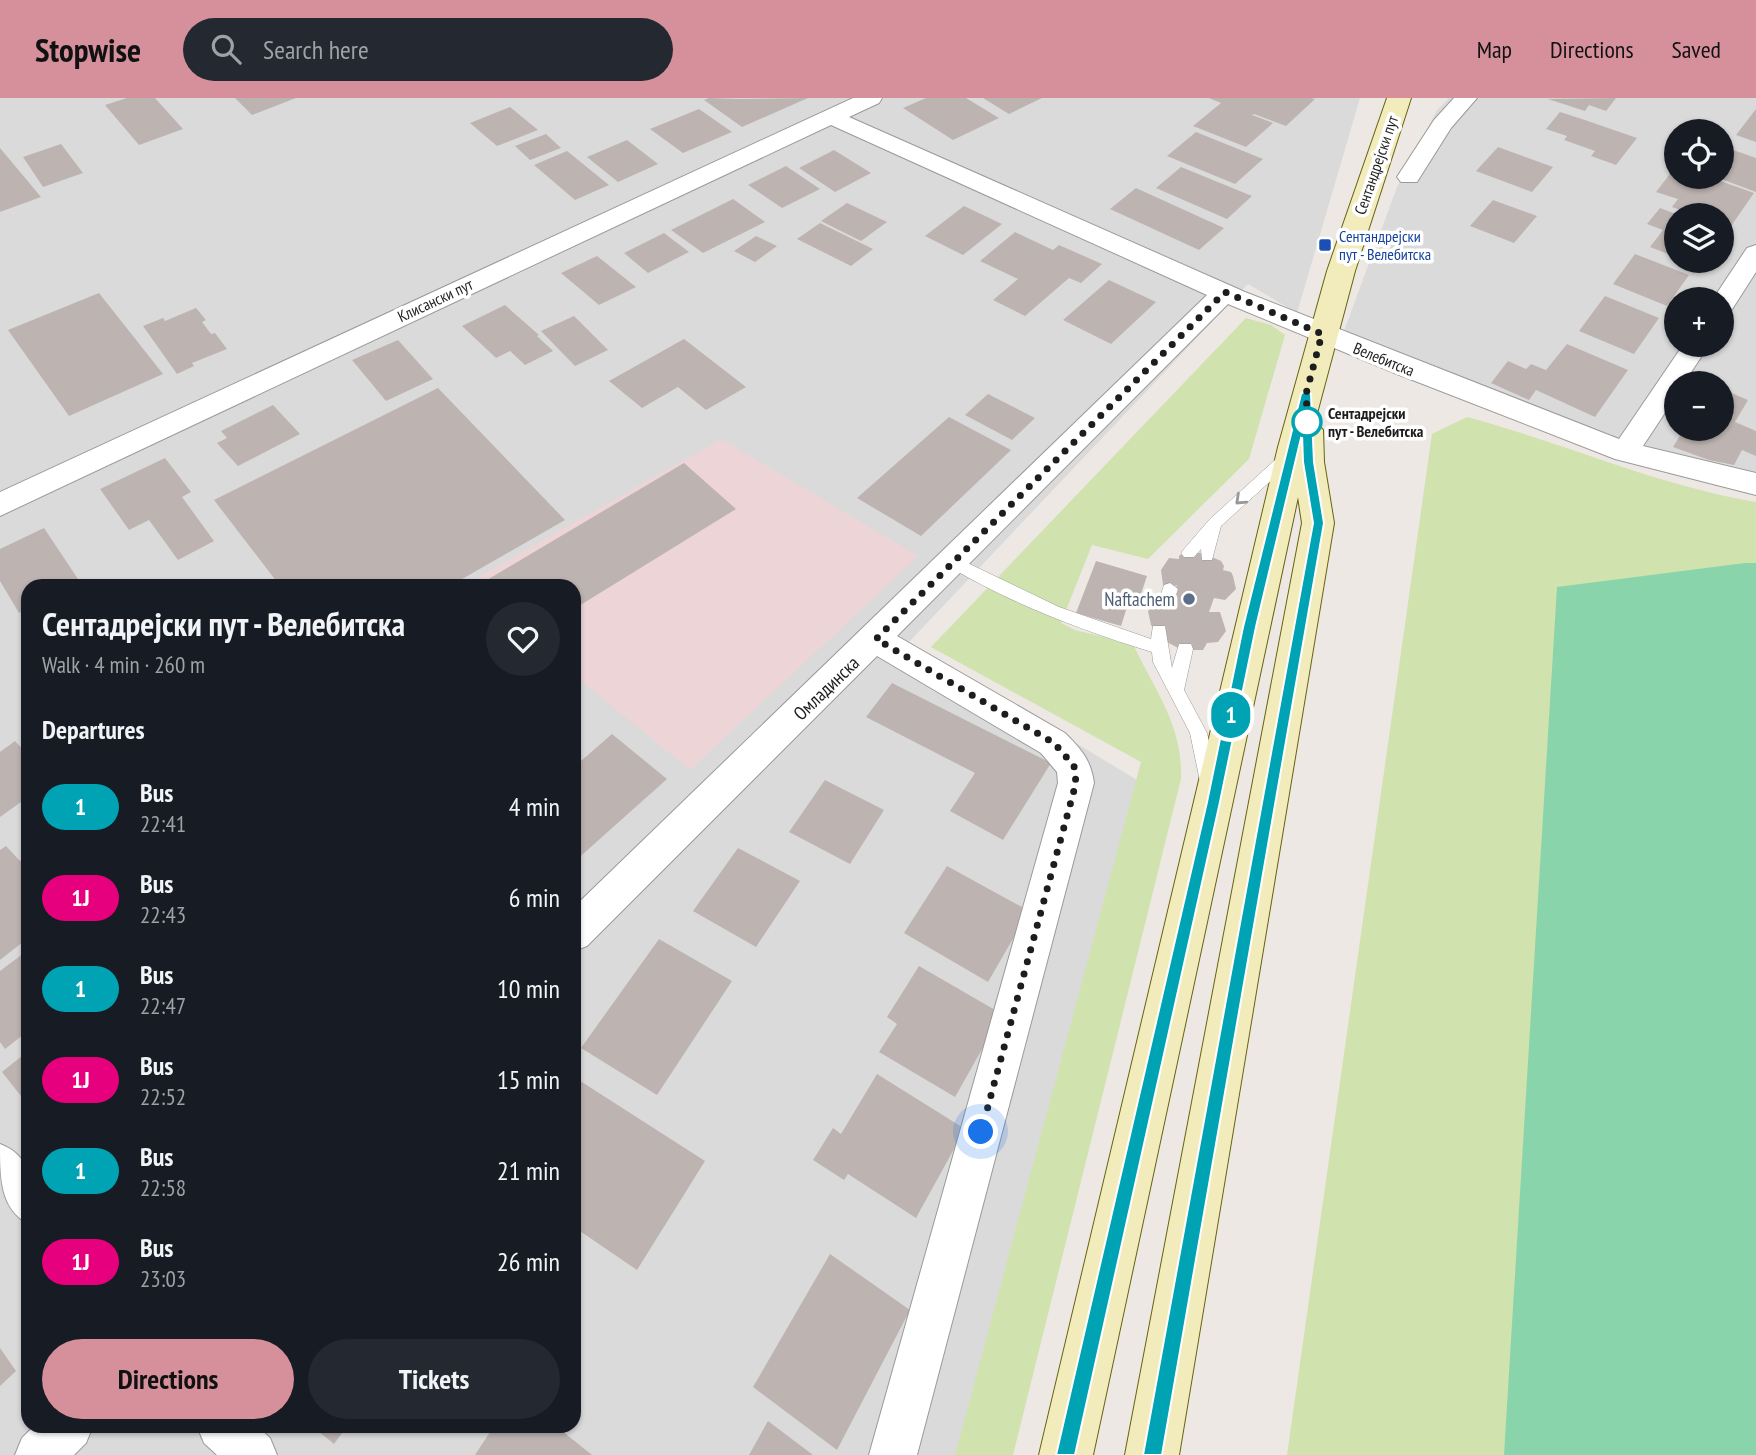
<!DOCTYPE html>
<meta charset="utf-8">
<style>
:root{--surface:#171b24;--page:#242831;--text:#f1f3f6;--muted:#9ea1a6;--accent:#d5909c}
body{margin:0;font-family:"PT Sans Narrow",sans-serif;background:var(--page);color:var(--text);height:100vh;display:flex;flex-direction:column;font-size:26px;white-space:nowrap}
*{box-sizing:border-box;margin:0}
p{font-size:23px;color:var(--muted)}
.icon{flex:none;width:38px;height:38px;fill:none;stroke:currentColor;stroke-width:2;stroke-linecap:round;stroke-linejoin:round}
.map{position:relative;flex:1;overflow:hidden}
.sheet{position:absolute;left:21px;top:481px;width:560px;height:854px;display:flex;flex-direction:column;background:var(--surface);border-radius:21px;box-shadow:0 2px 5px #0004}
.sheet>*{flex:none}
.badge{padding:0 14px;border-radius:23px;font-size:24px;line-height:46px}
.tools{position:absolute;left:1664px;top:21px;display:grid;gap:14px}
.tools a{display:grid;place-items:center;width:70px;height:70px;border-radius:50%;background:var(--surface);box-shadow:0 2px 5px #0004;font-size:35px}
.you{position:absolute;width:35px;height:35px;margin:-18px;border:5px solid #fff;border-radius:50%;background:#1a73e8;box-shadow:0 0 0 10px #1a73e833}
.map>.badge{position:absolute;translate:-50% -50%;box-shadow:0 0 0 4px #fff}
h2{padding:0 21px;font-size:26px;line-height:63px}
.round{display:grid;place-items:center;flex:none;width:74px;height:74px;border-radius:37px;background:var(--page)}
.overview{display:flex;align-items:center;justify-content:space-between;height:119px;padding:0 21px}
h1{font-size:33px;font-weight:600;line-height:52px}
.cta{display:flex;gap:14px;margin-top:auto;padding:14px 21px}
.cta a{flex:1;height:80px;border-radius:42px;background:var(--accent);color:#111;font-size:28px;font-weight:600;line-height:80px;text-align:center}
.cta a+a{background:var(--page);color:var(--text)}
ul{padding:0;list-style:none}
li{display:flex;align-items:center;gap:21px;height:91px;padding:0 21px}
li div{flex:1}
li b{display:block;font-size:26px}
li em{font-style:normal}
li .badge{min-width:77px;font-weight:700;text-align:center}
header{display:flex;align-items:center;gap:42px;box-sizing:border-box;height:98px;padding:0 35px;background:var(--accent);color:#111}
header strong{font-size:33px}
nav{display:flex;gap:38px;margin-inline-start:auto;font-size:24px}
.search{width:490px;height:63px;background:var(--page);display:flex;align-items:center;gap:18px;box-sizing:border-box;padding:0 24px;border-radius:38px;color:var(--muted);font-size:26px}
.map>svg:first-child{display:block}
</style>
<header>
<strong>Stopwise</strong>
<div class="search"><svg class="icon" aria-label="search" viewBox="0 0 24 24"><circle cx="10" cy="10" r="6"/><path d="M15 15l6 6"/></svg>Search here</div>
<nav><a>Map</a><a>Directions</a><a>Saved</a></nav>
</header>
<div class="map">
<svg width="1756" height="1357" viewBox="0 0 1756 1357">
<rect width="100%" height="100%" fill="#ede8e3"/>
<g fill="#dbdada" fill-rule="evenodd">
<path d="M0 0H1360L1297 215 1248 186 909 544 1170 702 1002 1357H0ZM28 488H574V1328H28Z"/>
<path d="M1449 0H1756V375L1607 338 1344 233 1397 89 1437 12ZM1676 33H1722V79H1676ZM1676 117H1722V163H1676ZM1676 201H1722V247H1676ZM1676 285H1722V331H1676Z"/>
</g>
<path fill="#ecd4d7" d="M721 341 918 458 690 672 574 577V488L464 487Z"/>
<g fill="#d0e2ae">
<path d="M1246 220 1271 227 1285 237 1249 361 1148 461 1092 447 1061 525 1075 532 1133 546C1155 593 1183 627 1181 681L1013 1357H955L1141 664 931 549Z"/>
<path d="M1467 319C1564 345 1656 387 1756 404V1357H1287L1432 336Z"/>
</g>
<path fill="#8ad4ac" d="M1745 465H1756V1357H1504L1557 489Z"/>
<g fill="#bdb4b1">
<path d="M127 0H155L183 31 139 47 105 7Z"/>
<path d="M235 0H296L252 17Z"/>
<path d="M709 0 738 1 808 0 742 29 704 2Z"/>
<path d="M926 0H966L999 20 953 42 903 10Z"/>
<path d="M983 0H1042L1009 16Z"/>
<path d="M1209 0H1311L1315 1 1286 28 1254 16 1252 17 1273 25 1246 49 1193 28 1221 5Z"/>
<path d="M1616 0 1606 13 1589 7 1585 13 1548 1Z"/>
<path d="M510 9 538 32 497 48 470 25Z"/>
<path d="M699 11 732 34 683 55 650 31Z"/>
<path d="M1756 11V44L1736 37Z"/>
<path d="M1560 14 1582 21 1637 40 1616 67 1591 58 1595 53 1564 42 1567 38 1546 31Z"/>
<path d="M1196 34 1263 61 1235 86 1167 58Z"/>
<path d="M546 36 561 50 530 62 515 48Z"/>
<path d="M627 42 658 66 618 84 587 59Z"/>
<path d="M61 46 83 75 43 89 23 59Z"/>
<path d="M1722 48 1756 60V94L1716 79H1722Z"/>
<path d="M1498 49 1553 69 1532 94 1476 73Z"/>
<path d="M0 50 41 99 0 114Z"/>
<path d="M834 52 871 75 835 94 799 70Z"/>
<path d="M567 53 609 87 575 102 534 67Z"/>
<path d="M786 68 820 91 782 110 748 87Z"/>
<path d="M1676 68V79H1709L1754 95 1729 131 1722 128V117H1694L1672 109 1678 101 1656 94Z"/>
<path d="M1181 69 1252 98 1227 121 1156 90Z"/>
<path d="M1136 90 1224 130 1199 152 1110 111Z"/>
<path d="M733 101 765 124 703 155 671 132Z"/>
<path d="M1493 102 1537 118 1514 145 1470 128Z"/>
<path d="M847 105 887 124 861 143 821 123Z"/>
<path d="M964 108 1002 126 963 157 925 138Z"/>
<path d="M1660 110 1676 116V159L1650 149 1663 132 1647 126Z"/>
<path d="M820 125 873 151 851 168 797 141Z"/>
<path d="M1015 134 1053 152 1059 147 1102 166 1081 185 1069 180 1025 218 993 202 1018 181 980 163Z"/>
<path d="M664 135 689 154 648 175 624 155Z"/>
<path d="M756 138 777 148 755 164 734 153Z"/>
<path d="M1635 156 1689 177 1667 208 1613 186Z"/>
<path d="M597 158 636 189 599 207 561 175Z"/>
<path d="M1109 182 1156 204 1111 246 1063 222Z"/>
<path d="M99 195 163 276 69 318 8 232Z"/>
<path d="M1605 198 1659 220 1634 256 1579 233Z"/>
<path d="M505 207 539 237 537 238 553 253 525 267 510 253 496 260 462 228Z"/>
<path d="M196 210 206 222 202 224 211 236 215 235 227 251 192 265 194 268 177 276 143 228 163 220 165 223Z"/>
<path d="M574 218 608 252 575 268 541 233Z"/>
<path d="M684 241 746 289 706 312 678 289 642 310 609 283Z"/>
<path d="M398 242 433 281 386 303 352 262Z"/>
<path d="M1567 246 1628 272 1595 319 1536 292 1529 302 1491 285 1508 263 1526 271 1531 266 1546 272Z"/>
<path d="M438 290 565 422 450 488H280L214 402Z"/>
<path d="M1722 291 1748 302 1735 324 1756 333V358L1742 352 1734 367 1709 362 1673 349 1684 331H1722Z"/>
<path d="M988 296 1035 320 1012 342 965 317Z"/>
<path d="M273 307 300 336 238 368 217 345 227 340 221 333Z"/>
<path d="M949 319 1011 352 921 438 857 400Z"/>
<path d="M165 360 191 394 182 399 214 443 178 462 149 422 129 432 100 391Z"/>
<path d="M684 365 736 411 574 511V488H485L482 485Z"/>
<path d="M44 430 80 484 71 488H28V510L19 515 0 483V451Z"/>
<path d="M1184 454 1203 455 1221 463 1224 468 1223 472 1231 474 1233 478 1236 491 1225 502 1214 500 1209 514H1220L1226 533 1218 544 1207 545 1203 552H1182L1163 542 1151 527 1148 513 1158 502 1170 504 1177 487 1168 491 1163 487 1161 472 1169 460 1179 461V458Z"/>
<path d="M1096 463 1147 478 1137 508 1128 506 1121 528 1076 515Z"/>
<path d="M892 585 1051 665 1003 742 950 713 975 675 866 619Z"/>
<path d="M612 636 667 681 574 764V669Z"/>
<path d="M15 643 28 657V699L0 719V654Z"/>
<path d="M825 682 884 712 850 766 789 734Z"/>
<path d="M6 748 20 763 28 756V840L0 862V752Z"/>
<path d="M738 750 800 783 756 849 693 813Z"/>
<path d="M947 768 1029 813 988 884 904 835Z"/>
<path d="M659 841 732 883 657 997 581 950Z"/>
<path d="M28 852V933L5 951 0 944V873Z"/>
<path d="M919 868 1002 916 955 999 879 954 897 926 887 919Z"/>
<path d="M28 953V1007L2 974Z"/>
<path d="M877 976 965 1031 916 1120 848 1076 844 1082 813 1062 833 1030 841 1036Z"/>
<path d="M574 979 705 1063 637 1172 574 1129Z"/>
<path d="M830 1156 910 1212 837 1352 753 1289Z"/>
<path d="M0 1250 16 1273 0 1288Z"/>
<path d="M768 1323 813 1357H749Z"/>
<path d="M312 1328H347L334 1346Z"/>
<path d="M494 1328H556L592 1357H475Z"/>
</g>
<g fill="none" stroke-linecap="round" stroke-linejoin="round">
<g stroke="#9a9a9a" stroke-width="1">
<g id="service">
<path d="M1291 351 1296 352V360L1221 428 1212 462H1202L1201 451 1194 459H1184L1181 455 1184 451 1210 421 1286 352Z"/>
<path d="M953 458 1059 509 1151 541 1153 528H1165L1172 570 1179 546H1191L1193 551 1184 592 1207 635 1218 683 1215 688 1209 691 1203 688 1200 683 1190 635 1153 564 1152 554C1081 532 1012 506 948 468L945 464Z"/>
<path d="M1170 485 1178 491 1173 506 1167 508 1159 502 1164 487Z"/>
</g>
</g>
<g stroke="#9a9a9a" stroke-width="2">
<g id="minor">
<path d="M853 0H882L879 5 849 19 1245 194 1619 341 1683 247H1709L1684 285H1676V298L1643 348 1756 375V397L1615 361 1397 276 1228 206 897 538 1065 635C1081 651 1091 662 1094 685L917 1357H869L1058 685 1057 674 1041 655 877 558 587 848 574 853V809L1207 197 831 27 0 418V394Z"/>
<path d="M1454 0H1477L1451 30 1417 84H1401L1397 79 1434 22Z"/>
<path d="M1756 147V174L1731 213 1722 215V201H1713L1747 150Z"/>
<path d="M0 1046C38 1061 28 1091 28 1126 0 1110 0 1080 0 1046Z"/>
<path d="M34 1328H93L86 1345 74 1357H15L22 1340Z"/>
<path d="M197 1328H257L270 1340 277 1357H217L204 1345Z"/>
</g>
</g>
<g stroke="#676310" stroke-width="2">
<path id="secondary" d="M1387 0H1411L1355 173 1315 323 1323 332 1324 364 1334 425 1179 1357H1125L1302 425 1298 399 1093 1357H1039L1278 349 1327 173Z"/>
</g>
<use href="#service" fill="#fff" fill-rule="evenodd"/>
<use href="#minor" fill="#fff" fill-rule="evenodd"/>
<use href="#secondary" fill="#f2ecbc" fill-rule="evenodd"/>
</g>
<defs><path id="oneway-chevron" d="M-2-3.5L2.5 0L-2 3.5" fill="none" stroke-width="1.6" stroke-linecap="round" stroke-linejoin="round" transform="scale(1.75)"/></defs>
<use stroke="#999" href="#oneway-chevron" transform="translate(1240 402) rotate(137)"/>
<path fill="#00a3b4" stroke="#fff" stroke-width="2" d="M1306 292 1311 296 1314 364 1324 425 1162 1357H1143L1313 425 1303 364 1302 336 1256 529 1220 704 1075 1357H1056L1207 704 1243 529 1301 296Z"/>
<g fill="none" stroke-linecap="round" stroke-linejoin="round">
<path stroke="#1d1d1d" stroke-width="7" stroke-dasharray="0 12.6" d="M981 1034 1076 685 1074 668 1054 645 876 541 1225 194 1322 236 1306 296 1308 331 1307 324"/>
</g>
<rect fill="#1a4fb4" stroke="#fff" stroke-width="2.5" x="1318" y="140" width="14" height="14" rx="3.5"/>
<circle fill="#fff" stroke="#00a3b4" stroke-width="3.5" cx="1307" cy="324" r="14"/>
<circle fill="#5c6f8a" stroke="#fff" stroke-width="2.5" cx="1189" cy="501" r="7"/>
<g text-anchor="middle" stroke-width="7" stroke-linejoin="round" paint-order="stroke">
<g font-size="16" fill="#1d1d1d" stroke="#fff">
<text transform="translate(1376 67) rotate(-71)" y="6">Сентандрејски пут</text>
<text transform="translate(435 202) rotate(-25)" y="6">Клисански пут</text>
<text transform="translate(1384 261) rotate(22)" y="6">Велебитска</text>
</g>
<g font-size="16" fill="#164399" stroke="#fff" text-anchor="start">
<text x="1339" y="144">Сентандрејски<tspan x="1339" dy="18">пут - Велебитска</tspan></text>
</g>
<g font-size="16" font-weight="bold" fill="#1d1d1d" stroke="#fff" text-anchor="start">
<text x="1328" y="321">Сентадрејски<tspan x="1328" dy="18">пут - Велебитска</tspan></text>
</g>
<g font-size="19" fill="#4e5e75" stroke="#fff" text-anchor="end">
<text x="1175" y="508">Naftachem</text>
</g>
<g font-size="19" fill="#1d1d1d" stroke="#fff">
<text transform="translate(826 590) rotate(-44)" y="7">Омладинска</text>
</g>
</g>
</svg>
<div class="tools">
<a><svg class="icon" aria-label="locate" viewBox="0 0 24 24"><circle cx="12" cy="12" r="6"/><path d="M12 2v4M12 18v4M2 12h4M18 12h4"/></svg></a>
<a><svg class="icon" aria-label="layers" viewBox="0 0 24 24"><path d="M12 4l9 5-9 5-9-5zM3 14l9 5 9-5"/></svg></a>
<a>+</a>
<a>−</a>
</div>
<div class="you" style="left:981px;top:1034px"></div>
<b class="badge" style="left:1231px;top:617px;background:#00a3b4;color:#fff">1</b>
<section class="sheet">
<div class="overview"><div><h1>Сентадрејски пут - Велебитска</h1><p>Walk · 4 min · 260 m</p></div><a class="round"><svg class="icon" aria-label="heart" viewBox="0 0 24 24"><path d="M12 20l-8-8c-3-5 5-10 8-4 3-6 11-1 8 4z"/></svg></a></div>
<h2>Departures</h2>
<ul>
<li><span class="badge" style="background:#00a3b4;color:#fff">1</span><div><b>Bus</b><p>22:41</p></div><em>4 min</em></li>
<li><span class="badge" style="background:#e6007e;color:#fff">1J</span><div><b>Bus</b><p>22:43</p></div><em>6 min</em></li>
<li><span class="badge" style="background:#00a3b4;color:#fff">1</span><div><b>Bus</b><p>22:47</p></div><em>10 min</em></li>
<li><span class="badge" style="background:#e6007e;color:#fff">1J</span><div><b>Bus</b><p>22:52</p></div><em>15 min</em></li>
<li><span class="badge" style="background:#00a3b4;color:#fff">1</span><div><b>Bus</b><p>22:58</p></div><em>21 min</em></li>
<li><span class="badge" style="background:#e6007e;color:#fff">1J</span><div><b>Bus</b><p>23:03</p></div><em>26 min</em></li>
</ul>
<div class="cta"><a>Directions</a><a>Tickets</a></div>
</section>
</div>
